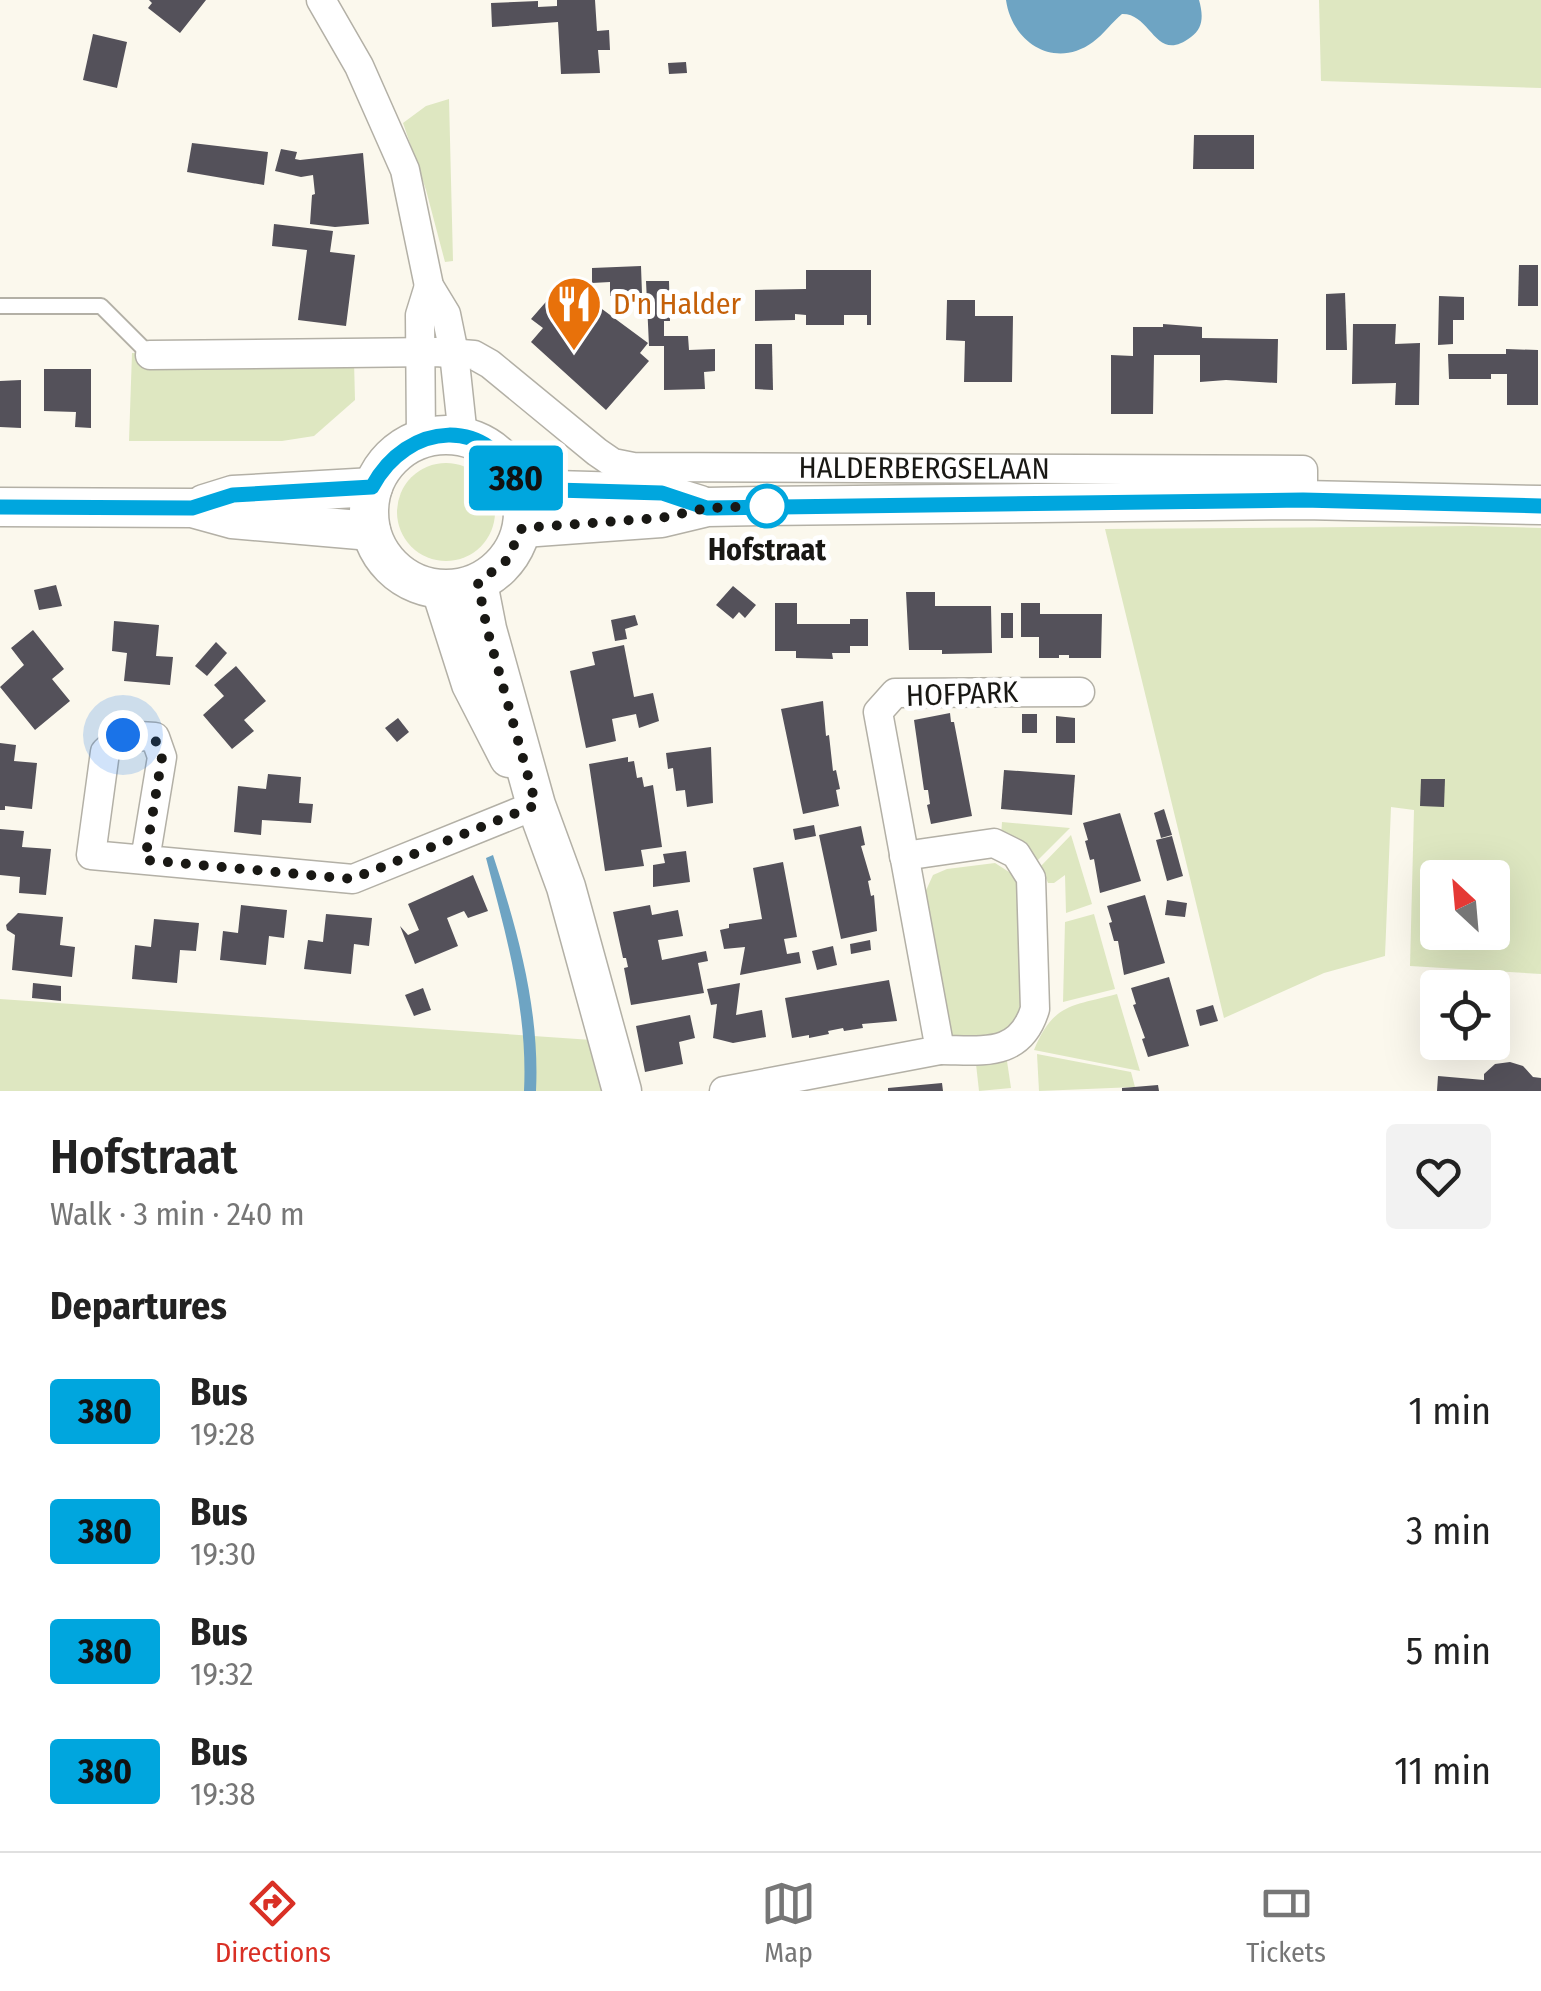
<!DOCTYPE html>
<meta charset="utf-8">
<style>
:root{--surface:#fff;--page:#f2f2f2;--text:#222;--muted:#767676;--line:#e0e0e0;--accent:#d93025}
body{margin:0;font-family:"Fira Sans Condensed",sans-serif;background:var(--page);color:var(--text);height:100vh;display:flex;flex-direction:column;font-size:38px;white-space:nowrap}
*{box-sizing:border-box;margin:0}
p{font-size:32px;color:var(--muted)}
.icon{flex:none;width:55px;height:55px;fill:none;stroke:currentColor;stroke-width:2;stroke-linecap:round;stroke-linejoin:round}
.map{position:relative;height:1091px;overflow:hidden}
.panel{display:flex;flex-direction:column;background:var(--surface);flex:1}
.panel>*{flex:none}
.badge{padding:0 20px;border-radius:8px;font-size:35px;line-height:65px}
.needle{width:65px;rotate:334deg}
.buttons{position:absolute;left:1420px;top:860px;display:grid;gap:20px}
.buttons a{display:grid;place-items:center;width:90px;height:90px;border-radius:10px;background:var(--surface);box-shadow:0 10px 40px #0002;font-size:50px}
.you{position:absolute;width:50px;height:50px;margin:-25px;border:8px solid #fff;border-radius:50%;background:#1a73e8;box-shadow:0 0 0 15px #1a73e833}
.map>.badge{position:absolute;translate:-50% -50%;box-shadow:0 0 0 5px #fff}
h2{padding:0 50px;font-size:38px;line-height:90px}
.round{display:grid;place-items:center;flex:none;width:105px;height:105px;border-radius:10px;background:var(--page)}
.headline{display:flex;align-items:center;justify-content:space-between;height:170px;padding:0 50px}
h1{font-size:48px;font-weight:600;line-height:75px}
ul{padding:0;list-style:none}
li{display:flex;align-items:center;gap:30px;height:120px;padding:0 50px}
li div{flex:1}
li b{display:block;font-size:38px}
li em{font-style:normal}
li .badge{min-width:110px;font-weight:700;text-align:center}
.tab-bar{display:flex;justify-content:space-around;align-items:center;height:140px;border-top:2px solid var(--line);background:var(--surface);font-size:28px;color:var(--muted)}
.tab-bar a{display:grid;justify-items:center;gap:5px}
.tab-bar .on{color:var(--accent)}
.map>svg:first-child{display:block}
</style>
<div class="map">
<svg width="1541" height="1091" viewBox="0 0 1541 1091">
<rect width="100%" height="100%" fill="#fbf8ed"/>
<g fill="#dee7c1" fill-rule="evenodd">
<path d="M1319 0H1541V88L1321 81Z"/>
<path d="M449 99 453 261 445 262 426 190 403 123 426 106Z"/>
<path d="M132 353 354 361 355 400 314 436 282 441H129Z"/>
<circle cx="446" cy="512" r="49"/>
<path d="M1471 526 1541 528V974L1410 966 1414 810 1391 807 1385 956 1324 973 1224 1018 1105 529ZM1438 878H1492V932H1438Z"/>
<path d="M1002 822 1070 828 1036 862 1001 839Z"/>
<path d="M1071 835 1092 904 1066 913 1065 875 1054 883H1048L1041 866Z"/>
<path d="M995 863 1020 879 1028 1013 1007 1044 961 1042 948 1033 923 897 933 875 947 869Z"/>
<path d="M1094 914 1115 989 1063 1002 1065 922Z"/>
<path d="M1117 994 1140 1071 1034 1050C1053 1003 1073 1006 1117 994Z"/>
<path d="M0 999 592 1040 603 1091H0Z"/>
<path d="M1037 1054 1131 1072 1135 1087 1039 1091Z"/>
<path d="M1007 1061 1011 1088 979 1091 976 1064Z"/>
</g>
<g fill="#6ea4c3">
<path d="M1006 0H1199C1203 14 1204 28 1191 37 1155 65 1152 13 1122 14 1112 22 1104 34 1093 42 1055 70 1012 43 1006 0Z"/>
<path d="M493 855C518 931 540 1011 536 1091H524C528 1010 506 935 486 858Z"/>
</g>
<g fill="#54515a">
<path d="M149 0H206L180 33 148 8 152 3Z"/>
<path d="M557 0H595L597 31 609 30 610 50H598L600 73 561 74 558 22 492 27 491 3 538 1V7L557 6Z"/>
<path d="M93 34 127 42 117 88 83 80Z"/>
<path d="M686 62 687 73 669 74 668 63Z"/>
<path d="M1194 135H1254V169H1193Z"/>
<path d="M192 143 268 152 264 185 187 172Z"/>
<path d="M281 149 297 152 295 159 300 160 363 153 369 224 335 227 310 224 312 195 315 194 313 175 301 177 275 171Z"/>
<path d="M274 224 333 231 330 252 355 255 346 326 298 320 307 250 272 246Z"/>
<path d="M1519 265H1538V306H1518Z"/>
<path d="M641 266 642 294 610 296V282L592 283V268Z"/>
<path d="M806 270H871V325H867V315H844V325H806V315L795 314V320L755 321V290L806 289Z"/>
<path d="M646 281H669L670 321H664V336H688L689 350 715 349V371L704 372 705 389 664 390V346H649Z"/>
<path d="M558 288 594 319 602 309 648 343 640 353 649 361 606 410 531 342 543 328 531 319Z"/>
<path d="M1345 293 1347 350H1326V294Z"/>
<path d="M1439 296 1464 297V320H1453V344L1438 345Z"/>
<path d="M947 300H975V316H1013L1012 382H964L965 341 946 340Z"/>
<path d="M1163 324 1202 327V338L1278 339 1277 383 1226 380 1200 382V355H1154L1153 414H1111V355L1133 356V327H1163Z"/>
<path d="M1353 324H1396L1395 344 1420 343 1419 405H1395L1396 383 1352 384Z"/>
<path d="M755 344H772L773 390 755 389Z"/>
<path d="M1506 349 1538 350V405H1507V374H1491V379H1449L1448 354H1506Z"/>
<path d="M44 369H91V428L75 427 76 412 44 411Z"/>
<path d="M21 380V428L0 427V381Z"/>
<path d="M56 585 62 606 39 610 34 590Z"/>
<path d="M733 586 756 605 745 618 739 612 733 619 716 605Z"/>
<path d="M906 592H935V606H991L992 653 942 654V650H909Z"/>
<path d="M775 603H797V624H850V619H868V646H850V653H832L833 659 796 658V651H775Z"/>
<path d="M1021 603H1040V614H1102L1101 658H1069V655H1059V658H1039V637H1021Z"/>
<rect x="1001" y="613" width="12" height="25"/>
<path d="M635 615 638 625 625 629 627 639 615 641 611 620Z"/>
<path d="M114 621 159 625 156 656 173 657 170 685 124 681 127 653 112 651Z"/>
<path d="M33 630 64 669 52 679 70 701 35 730 0 687 24 665 11 648Z"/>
<path d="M216 642 227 653 207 676 195 666Z"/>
<path d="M624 645 634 697 653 693 659 721 639 728 636 714 612 719 616 741 586 748 570 671 595 665 592 652Z"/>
<path d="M236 666 266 701 244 720 254 731 232 749 203 715 224 696 214 685Z"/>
<path d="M823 701 826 736 829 735 833 771 836 770 840 789 836 790 839 806 803 814 781 709Z"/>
<path d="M950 713 951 722H954L972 816 931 824 927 805 930 804 928 790H924L914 720Z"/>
<rect x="1022" y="714" width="15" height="19"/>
<path d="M1056 716 1075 718V743H1056Z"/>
<path d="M398 718 409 732 397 742 385 728Z"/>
<path d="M0 743 16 745 14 761 37 763 32 809 5 806V810H0Z"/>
<path d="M711 747 713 803 687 807 685 790 676 791 673 768 668 769 666 753Z"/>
<path d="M628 757V762L634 761 637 778 642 777 644 787 653 785 662 847 641 850 644 866 605 871 589 764Z"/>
<path d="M1004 770 1075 775 1072 815 1001 809Z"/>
<path d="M268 774 301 777 299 803 313 804 311 823 262 820 261 835 234 832 238 786 266 789Z"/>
<path d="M1421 779H1445L1444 807 1420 806Z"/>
<path d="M1164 809 1172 835 1161 838 1154 813Z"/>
<path d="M1120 813 1141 881 1100 893 1094 859 1090 860 1085 841 1088 840 1083 823Z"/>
<path d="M814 825 816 836 795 840 793 829Z"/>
<path d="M861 826 865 845 861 846 871 880 868 881 871 896 874 895 877 931 841 939 819 835Z"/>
<path d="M0 829 24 831 22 847 51 849 46 895 19 893 20 877 0 875Z"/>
<path d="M1172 836 1183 876 1167 881 1156 840Z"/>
<path d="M686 851 690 882 653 887V865L665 863 663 854Z"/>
<path d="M783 862 797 937 784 939 787 954 799 952 801 963 740 975 745 947 724 949 720 930 729 928V924L762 919 753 868Z"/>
<path d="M473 875 488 911 468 918 464 911 447 918 458 946 415 964 400 926 408 935 419 930 408 904Z"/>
<path d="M1145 895 1165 963 1124 975 1118 941H1114L1109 923 1112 922 1107 906Z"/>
<path d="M1167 900 1187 903 1185 917 1165 915Z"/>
<path d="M241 905 287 910 284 938 269 936 266 965 220 960 223 931 238 933Z"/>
<path d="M650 905 652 915 678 910 683 936 658 940 662 960 706 951 708 961 698 963 704 993 631 1005 624 968 628 967 626 958H623L613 912Z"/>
<path d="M18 913 63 917 60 945 75 947 72 977 12 970 15 935 7 930 6 925Z"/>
<path d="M326 914 372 918 369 946 354 944 351 974 304 969 308 940 323 942Z"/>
<path d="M154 919 199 923 196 951 180 950 177 983 132 979 135 945 151 947Z"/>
<path d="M870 940 871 950 851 954 850 944Z"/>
<path d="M833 946 837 965 817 970 812 951Z"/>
<path d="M1169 977 1189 1046 1148 1057 1142 1039 1145 1038 1133 1005 1136 1004 1131 988Z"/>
<path d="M889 980 897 1021 862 1024 863 1028 844 1031 843 1028 828 1031 829 1034 809 1038V1035L792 1038 785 998Z"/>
<path d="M33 983 61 986V1001L32 998Z"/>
<path d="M740 983 736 1015 762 1010 766 1037 733 1043 713 1038 717 1004 711 1005 707 989Z"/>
<path d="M423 988 431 1010 414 1016 405 995Z"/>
<path d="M1213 1005 1218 1021 1200 1026 1196 1010Z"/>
<path d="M690 1015 695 1038 679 1042 683 1064 645 1072 636 1026Z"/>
<path d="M1510 1062 1523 1066 1533 1077 1541 1078V1091H1437L1438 1076 1484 1080V1074L1495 1064Z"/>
<path d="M942 1083 943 1091H888V1088Z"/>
<path d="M1158 1085 1159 1091H1122V1088Z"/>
</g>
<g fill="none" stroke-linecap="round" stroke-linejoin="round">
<g stroke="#b3b0a6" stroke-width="18">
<path id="lane" d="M0 306H101L150 355"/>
</g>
<g stroke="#b3b0a6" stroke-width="31">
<g id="street">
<path d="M321 0 359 66 405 170 429 286 446 314 454 353 463 437"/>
<path id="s1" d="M150 355 436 352 474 355 490 364 597 452 613 463 633 467 1303 470V500"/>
<path d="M421 439 420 315 429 286"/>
<path d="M904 856 994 843 1016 854 1031 878 1035 1009C1020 1058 983 1050 940 1050"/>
<path d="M145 860 162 757 155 737 123 735 105 752 91 855 353 879 536 805"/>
<path d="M724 1091 940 1050 878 712 895 693 1080 692"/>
</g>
</g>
<g stroke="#b3b0a6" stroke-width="41">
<g id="secondary">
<circle cx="446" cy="512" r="77"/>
<path d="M520 489 661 493 700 505"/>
<path d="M204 504 233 495 373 487"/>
<path d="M0 507 192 508 232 519 371 531"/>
<path d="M523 528 661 518 707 507 762 506 1303 500 1541 505"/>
<path d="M478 583 487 629 536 805 566 887 622 1091"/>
<path d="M441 590 471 684 509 758"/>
</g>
</g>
<use href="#lane" stroke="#fff" stroke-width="14"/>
<use href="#street" stroke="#fff" stroke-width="28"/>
<use href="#secondary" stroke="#fff" stroke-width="38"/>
</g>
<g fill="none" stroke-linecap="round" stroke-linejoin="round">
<g stroke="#fff" stroke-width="22">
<path id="line" d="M0 507 192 508 233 495 372 487C407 421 491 414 520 489L662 493 707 508 1303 500 1541 506"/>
</g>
<use href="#line" stroke="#00a6de" stroke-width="15"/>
<path stroke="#191814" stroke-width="10" stroke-dasharray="0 18" d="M123 735 154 737 162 757 145 860 352 879 536 805 487 629 478 583 507 560 522 528 661 518 707 508 767 506"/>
</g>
<defs>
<g id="restaurant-pin" transform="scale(2.875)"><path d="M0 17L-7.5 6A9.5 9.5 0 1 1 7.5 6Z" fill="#e8710a" stroke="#fff"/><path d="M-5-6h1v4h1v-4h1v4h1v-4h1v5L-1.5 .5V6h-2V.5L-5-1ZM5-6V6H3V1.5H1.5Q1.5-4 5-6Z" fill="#fff"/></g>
</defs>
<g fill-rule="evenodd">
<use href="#restaurant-pin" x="574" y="304"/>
</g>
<circle fill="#fff" stroke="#00a6de" stroke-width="5" cx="767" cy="506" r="20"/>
<g text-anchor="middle" stroke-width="10" stroke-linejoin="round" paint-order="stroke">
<g font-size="30" fill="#c56008" stroke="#fff" text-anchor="start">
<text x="613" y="314">D'n Halder</text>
</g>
<g font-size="30" fill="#191814" stroke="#fff">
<text dy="10" stroke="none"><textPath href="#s1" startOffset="812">HALDERBERGSELAAN</textPath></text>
<text transform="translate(962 694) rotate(-2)" y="10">HOFPARK</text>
</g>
<g font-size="30" font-weight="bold" fill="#191814" stroke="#fff">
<text x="767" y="560">Hofstraat</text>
</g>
</g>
</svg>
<div class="buttons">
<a><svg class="needle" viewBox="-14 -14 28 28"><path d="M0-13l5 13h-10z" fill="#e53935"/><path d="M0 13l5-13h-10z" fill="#767676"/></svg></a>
<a><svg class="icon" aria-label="locate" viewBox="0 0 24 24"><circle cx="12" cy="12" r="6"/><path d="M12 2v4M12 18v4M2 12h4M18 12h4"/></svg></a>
</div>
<div class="you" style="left:123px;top:735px"></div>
<b class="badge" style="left:516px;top:478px;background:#00a6de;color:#111">380</b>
</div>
<section class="panel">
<div class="headline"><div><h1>Hofstraat</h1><p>Walk · 3 min · 240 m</p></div><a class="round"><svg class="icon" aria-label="heart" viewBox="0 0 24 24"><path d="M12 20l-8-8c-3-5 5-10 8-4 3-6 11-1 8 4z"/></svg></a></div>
<h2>Departures</h2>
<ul>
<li><span class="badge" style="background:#00a6de;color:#111">380</span><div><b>Bus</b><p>19:28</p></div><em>1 min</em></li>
<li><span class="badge" style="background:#00a6de;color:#111">380</span><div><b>Bus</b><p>19:30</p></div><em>3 min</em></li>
<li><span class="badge" style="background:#00a6de;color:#111">380</span><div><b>Bus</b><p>19:32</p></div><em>5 min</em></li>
<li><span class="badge" style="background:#00a6de;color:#111">380</span><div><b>Bus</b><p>19:38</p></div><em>11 min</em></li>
</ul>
</section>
<nav class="tab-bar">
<a class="on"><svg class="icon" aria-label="directions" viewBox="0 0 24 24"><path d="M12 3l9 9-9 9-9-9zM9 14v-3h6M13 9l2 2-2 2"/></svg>Directions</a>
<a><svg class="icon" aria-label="map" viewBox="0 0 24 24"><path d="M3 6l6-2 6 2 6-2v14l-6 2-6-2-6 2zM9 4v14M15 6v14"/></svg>Map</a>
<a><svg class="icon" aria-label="tickets" viewBox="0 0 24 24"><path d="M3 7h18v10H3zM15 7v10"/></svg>Tickets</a>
</nav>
